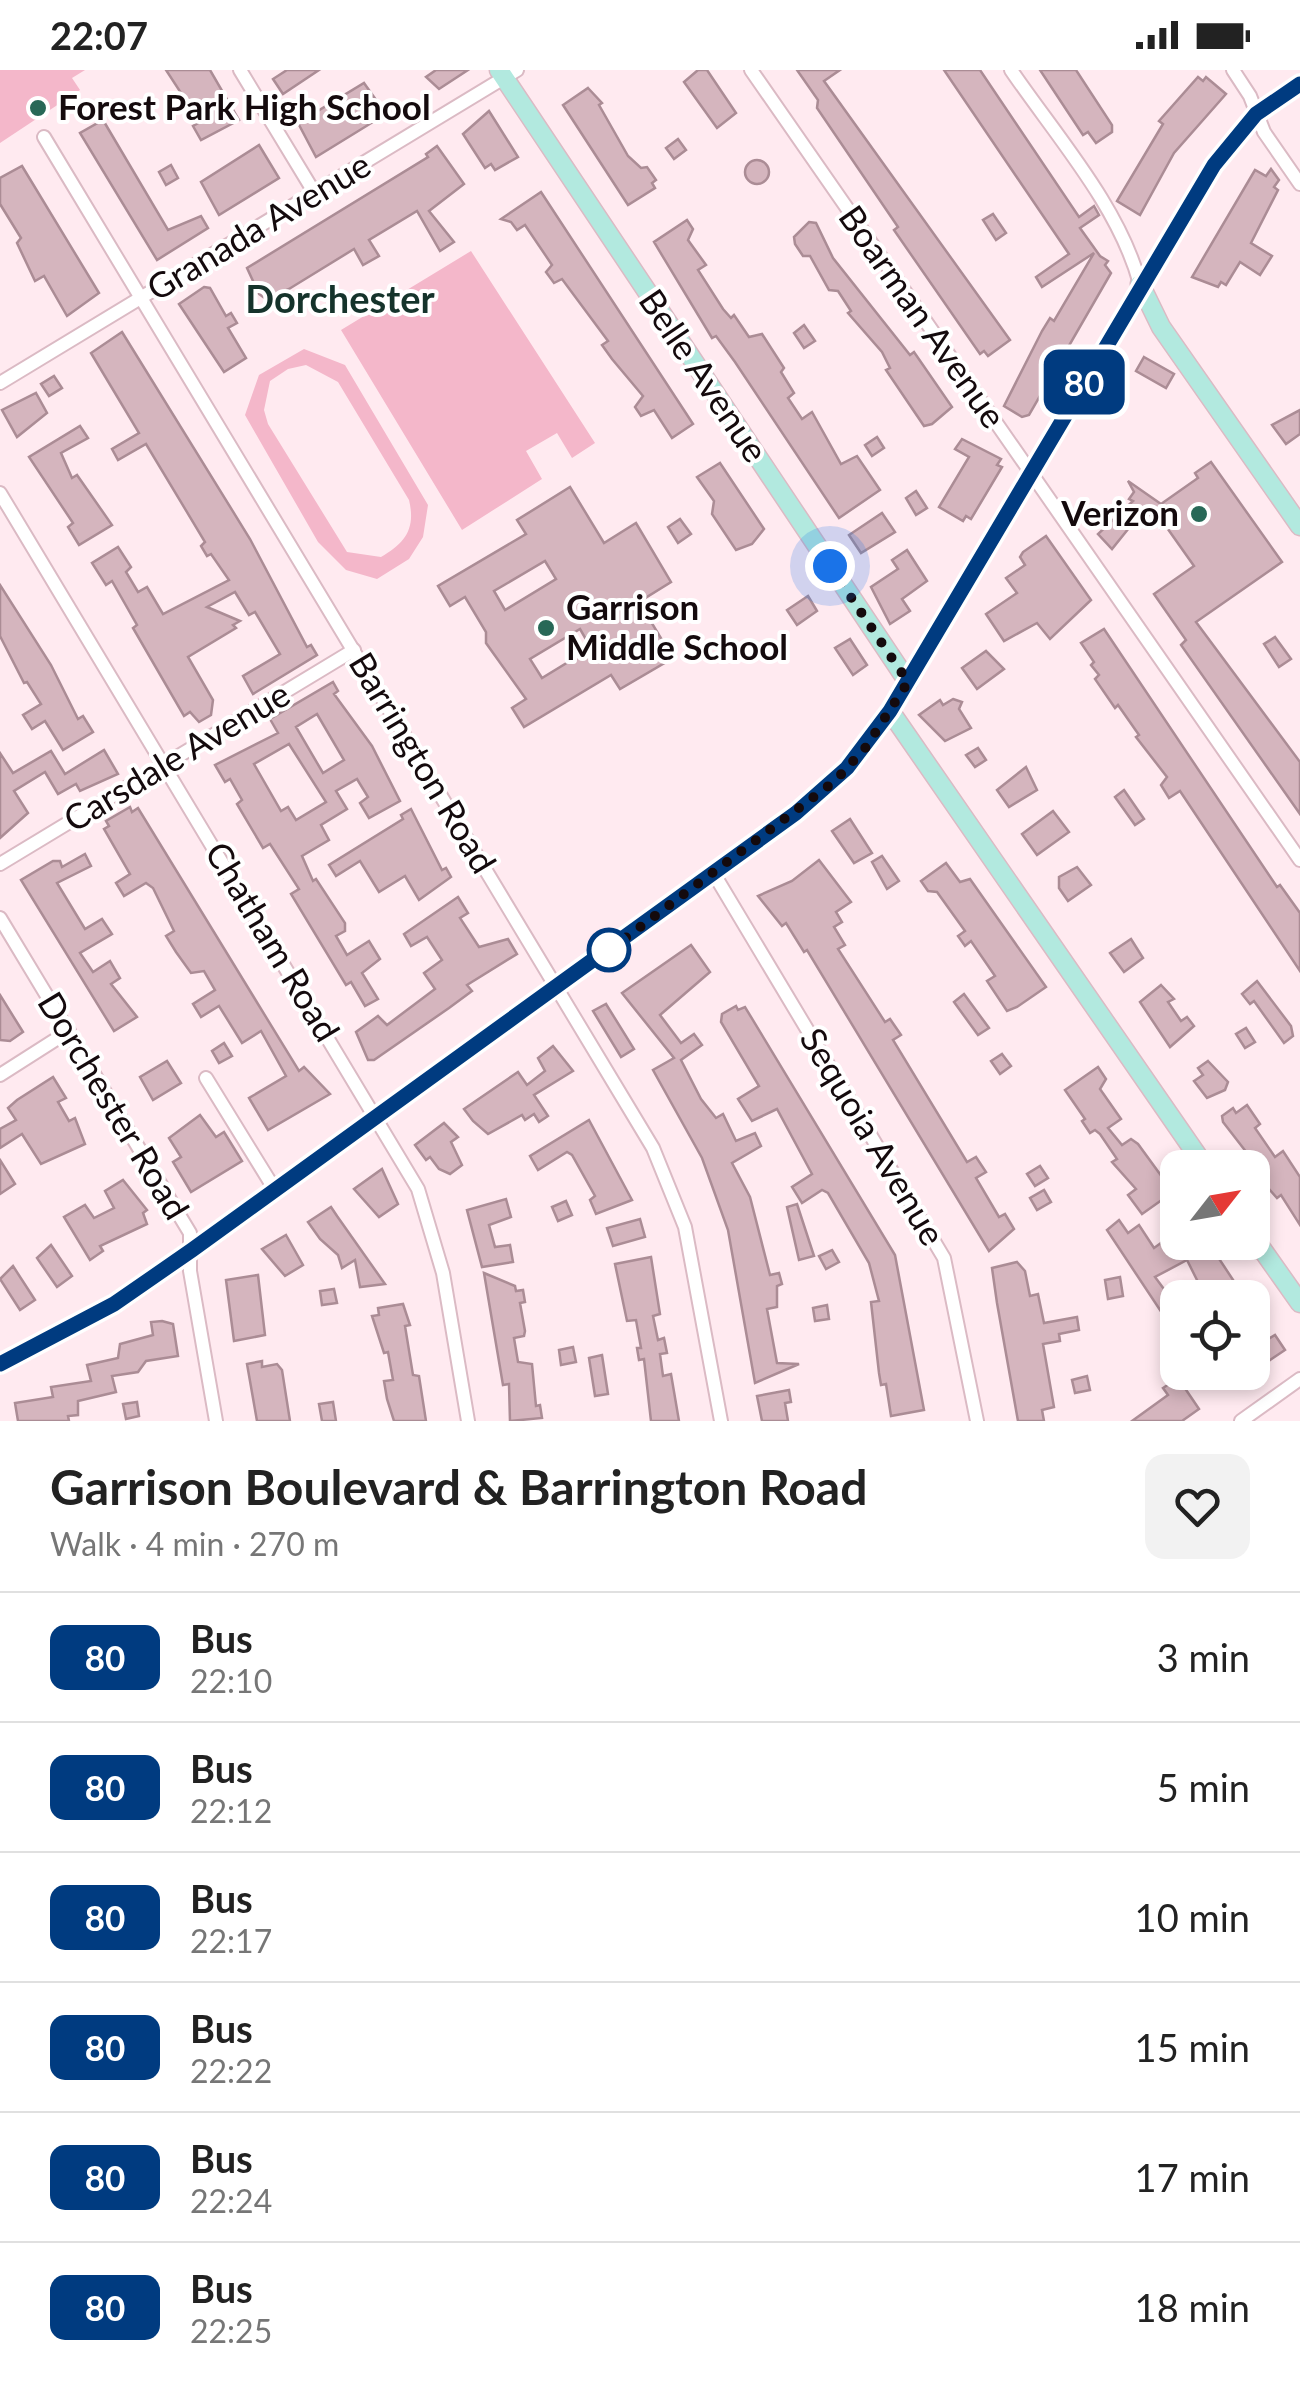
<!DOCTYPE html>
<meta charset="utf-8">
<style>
:root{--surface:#fff;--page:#f2f2f2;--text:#222;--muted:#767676;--line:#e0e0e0}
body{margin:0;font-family:Lato,sans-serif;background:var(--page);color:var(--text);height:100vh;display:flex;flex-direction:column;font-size:38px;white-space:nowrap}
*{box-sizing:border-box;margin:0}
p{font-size:32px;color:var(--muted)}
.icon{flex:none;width:55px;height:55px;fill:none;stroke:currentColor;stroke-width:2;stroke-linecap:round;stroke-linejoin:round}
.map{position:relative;height:1351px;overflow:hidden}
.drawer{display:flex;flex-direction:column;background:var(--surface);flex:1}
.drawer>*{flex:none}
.badge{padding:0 20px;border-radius:15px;font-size:35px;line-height:65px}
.needle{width:65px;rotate:59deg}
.tools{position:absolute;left:1160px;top:1080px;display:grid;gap:20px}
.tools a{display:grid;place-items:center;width:110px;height:110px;border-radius:20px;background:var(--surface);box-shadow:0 5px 15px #0003;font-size:50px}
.you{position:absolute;width:50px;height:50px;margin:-25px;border:8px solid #fff;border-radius:50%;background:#1a73e8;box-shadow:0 0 0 15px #1a73e833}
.map>.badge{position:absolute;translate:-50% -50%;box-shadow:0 0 0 5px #fff}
.round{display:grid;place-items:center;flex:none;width:105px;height:105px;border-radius:20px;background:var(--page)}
.overview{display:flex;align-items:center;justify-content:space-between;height:170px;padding:0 50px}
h1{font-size:48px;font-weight:700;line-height:75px}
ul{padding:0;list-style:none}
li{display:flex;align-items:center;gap:30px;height:130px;padding:0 50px;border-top:2px solid var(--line)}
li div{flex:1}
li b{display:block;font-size:38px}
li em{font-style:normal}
li .badge{min-width:110px;font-weight:700;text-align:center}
.status{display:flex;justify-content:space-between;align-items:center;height:70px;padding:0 50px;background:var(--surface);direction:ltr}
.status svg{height:28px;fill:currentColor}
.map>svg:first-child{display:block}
</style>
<div class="status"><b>22:07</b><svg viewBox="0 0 49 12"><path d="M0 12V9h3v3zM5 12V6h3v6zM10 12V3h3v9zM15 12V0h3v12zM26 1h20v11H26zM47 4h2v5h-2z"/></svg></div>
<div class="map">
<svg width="1300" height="1351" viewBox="0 0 1300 1351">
<rect width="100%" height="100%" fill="#ffeaf0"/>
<g fill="#f4b7ca" fill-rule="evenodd">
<path d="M0 0H85L72 8 80 20 0 73Z"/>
<path d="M471 181 595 373 572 388 557 363 526 381 542 409 462 460 341 260Z"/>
<path d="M304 279 345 295 428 435 423 467 409 489 377 509 346 500 318 472 245 345 259 305ZM306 295 338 312 409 430C416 459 405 473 381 487L347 482 268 354 264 340 270 311 288 299Z"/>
</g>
<g fill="#d5b5be" stroke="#ab8c95" stroke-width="2.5" fill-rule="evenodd">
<path d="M166 0H210L239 50 201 70 193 56 200 52Z"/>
<path d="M287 0H319L283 24 273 9Z"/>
<path d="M436 0H468L439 19 426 7Z"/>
<path d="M698 0H707L736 43 717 58 684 12Z"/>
<path d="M797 0H840L824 11 1010 270 988 286 984 281 980 284 894 160 898 157 817 38 818 30Z"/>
<path d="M944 0H980L1079 147 1094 136 1099 145 1080 158 1100 186 1108 191 1105 195 1111 203 1029 345 1022 347 1004 336 1042 261 1050 248 1054 251 1094 183 1042 217 1036 207 1069 184Z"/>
<path d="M1040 0H1076L1112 55V62L1096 73 1088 62 1083 65Z"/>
<path d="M1198 7 1203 11 1206 7 1226 24 1174 83 1140 145 1117 131 1163 54 1159 51Z"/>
<path d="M364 13 386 44 316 87 298 53Z"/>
<path d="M588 18 602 33 599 35 628 86 641 98 647 97 656 110 652 113 655 118 628 135 563 35Z"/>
<path d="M489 41 518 87 495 100 491 94 485 98 463 64Z"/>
<path d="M103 50 168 160 201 146 208 158 157 190 80 63Z"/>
<path d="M678 69 686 80 674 89 666 78Z"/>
<path d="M259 75 279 108 219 145 201 112Z"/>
<path d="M437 76 464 114 429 141 454 172 440 181 417 141 369 170 379 186 363 195 354 179 289 219 266 229 259 224 247 198 428 87 426 84Z"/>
<circle cx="757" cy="102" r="12"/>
<path d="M171 95 178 108 166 115 159 102Z"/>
<path d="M22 96 99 223 67 246 44 206 35 211 17 173 21 168 0 134V108Z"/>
<path d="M1271 99 1279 110 1274 117 1278 120 1251 173 1272 186 1260 205 1240 192 1226 215 1221 212 1218 217 1192 207 1255 100 1266 106Z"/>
<path d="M541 122 693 354 672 368 654 340 641 346 635 337 643 326 612 289 602 275 608 271 562 209 554 213 546 202 552 195 525 155 517 160 511 152 501 149Z"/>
<path d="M993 144 1006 163 996 170 983 150Z"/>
<path d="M687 150 693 159 688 170 706 195 698 200 723 239 731 248 734 245 749 267 762 264 784 298 781 302 794 323 788 328 802 349 812 342 841 394 857 386 880 420 839 448 735 292 716 266 712 268 654 172Z"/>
<path d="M809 152 816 153 833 188 910 285 914 282 952 337 932 354 924 356 886 300 890 298 882 282 848 243 851 241 838 221 829 220 810 186H803L795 174 794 167Z"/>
<path d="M204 217 210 218 226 246 231 243 237 253 228 258 246 288 224 302 179 234Z"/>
<path d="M804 255 815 271 804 278 794 263Z"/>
<path d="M122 262 250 469 307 577 311 575 317 585 253 624 243 606 280 584 255 542 249 545 235 522 207 537 240 551 233 555 236 558 188 587 213 630 211 645 199 652 190 642 184 646 133 558 137 555 112 511 106 515 92 493 118 477 131 497 126 502 138 522 147 517 163 544 229 510 211 484 207 486 201 476 205 472 146 374 118 390 112 379 139 363 91 283Z"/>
<path d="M1144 287 1174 304 1166 318 1136 301Z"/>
<path d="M54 306 62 318 49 326 41 314Z"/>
<path d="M36 323 47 343 17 367 2 340Z"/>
<path d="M1300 340V364L1286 374 1272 355Z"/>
<path d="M80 356 88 368 61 383 72 408 77 405 112 455 79 475 68 457 73 453 29 387Z"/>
<path d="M877 367 884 378 872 386 865 375Z"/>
<path d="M962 369 1001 389 997 395 1002 397 971 449 966 446 963 451 939 437 969 387 955 379Z"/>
<path d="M1211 392 1282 492 1196 552 1300 692V744L1181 575 1186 570 1154 524 1194 496 1165 455 1160 458 1145 438 1112 479 1098 464 1133 431 1129 429 1134 422 1128 411 1161 434 1198 408 1195 403Z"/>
<path d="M720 393 764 459 752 474 736 480 712 444 714 431 697 407Z"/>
<path d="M570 417 604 473 636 453 671 512 639 532 673 588 620 619 611 605 524 657 512 638 526 629 486 573V562L465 527 450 536 438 516 526 464 517 450ZM545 491 556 509 505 540 494 521ZM580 559 591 578 542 608 530 589Z"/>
<path d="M916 421 927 438 916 445 906 428Z"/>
<path d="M882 443 895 462 861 483 849 465Z"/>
<path d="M680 449 691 464 678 473 668 457Z"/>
<path d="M1046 466 1091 530 1050 569 1037 553 1004 571 986 544 1017 523 1006 508 1025 495 1020 487 1023 482Z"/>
<path d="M907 480 927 511 902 529 910 541 890 554 871 517 898 499 892 490Z"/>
<path d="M0 515 51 595 78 649 83 646 93 662 63 680 45 651 32 659 23 645 41 634 27 612 24 613 0 566Z"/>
<path d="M808 526 817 541 797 555 787 540Z"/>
<path d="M1104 559 1277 817 1280 815 1300 843V901L1180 721 1169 728 1161 715 1167 707 1136 667 1139 665 1118 635 1115 638 1095 609 1099 605 1091 595 1094 592 1081 573Z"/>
<path d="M1275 567 1291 589 1279 597 1264 574Z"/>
<path d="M850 569 867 595 853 605 835 578Z"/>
<path d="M986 581 1004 599 977 619 962 598Z"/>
<path d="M333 612 338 621 334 624 372 676 400 731 369 748 360 733 368 727 357 709 336 721 347 739 321 755 329 770 302 786 313 811 316 809 345 853V861L336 866 347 885 369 871 380 889 362 903 378 929 365 936 351 912 346 915 291 824 299 819 270 774 263 778 237 734 242 730 230 709 225 712 215 695 278 663 270 649ZM317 644 344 690 323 703 296 657ZM289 674 326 732 296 750 288 737 281 741 254 694Z"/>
<path d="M953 629 962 632 959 639 971 658 945 671 919 645 940 630 943 635Z"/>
<path d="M978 678 986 690 975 697 966 685Z"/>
<path d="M104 680 118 704 80 721 76 714 58 724 45 702 14 721 28 743 0 768V683L13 703 51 681 65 704Z"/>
<path d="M1026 697 1037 720 1009 737 997 720Z"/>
<path d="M1124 720 1144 749 1135 755 1115 727Z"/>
<path d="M130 737 132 742 138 738 299 1001 304 997 330 1024 268 1060 249 1028 286 1006 261 961 242 973 219 936 201 947 193 934 215 920 204 901 191 903 176 882 166 866 174 861 153 818 146 813 124 826 116 813 130 804 104 759 109 756 106 751Z"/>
<path d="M411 739 442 800 446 798 451 807 419 830 405 806 379 822 360 791 336 806 329 795 403 749 401 745Z"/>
<path d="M1053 741 1069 762 1037 785 1022 764Z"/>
<path d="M850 749 872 783 854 793 832 761Z"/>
<path d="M85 784 91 796 57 813 85 859 102 849 112 864 80 883 93 902 110 891 120 908 111 914 137 947 114 961 21 810 53 791H60L62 797Z"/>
<path d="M882 786 899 811 887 819 872 792Z"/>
<path d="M819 790 851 832 836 842 842 852 834 857 845 875 838 879 885 952 890 949 901 965 893 970 967 1092 976 1087 986 1102 976 1108 999 1147 1005 1144 1014 1159 989 1181 807 880 804 882 786 853 782 856 758 826 792 811Z"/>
<path d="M946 793 960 812 970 809 1046 917 1017 937 1007 941 987 911 995 906 971 871 965 876 958 866 965 861 937 822 928 821 921 811Z"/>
<path d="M1077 797 1091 815 1068 831 1059 818V807Z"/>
<path d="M458 827 468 843 460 848 479 877 508 869 517 884 467 915 472 921 449 938 374 990H368L356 962 378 946 387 955 435 919 424 903 442 890 427 867 411 876 404 864Z"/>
<path d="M1131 869 1143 888 1124 902 1110 883Z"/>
<path d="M691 875 710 902 660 945 681 973 694 964 702 975 681 990 701 1029 716 1048 723 1044 736 1071 755 1063 761 1076 732 1093 750 1127 770 1205 779 1203 782 1214 777 1216V1237L767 1239 777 1293 799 1294 755 1313 728 1160 702 1088 653 1000 674 988 622 923Z"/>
<path d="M1257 911 1291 956 1293 966 1284 973 1254 931 1250 934 1242 924Z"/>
<path d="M1161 915 1174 929 1168 932 1181 951 1187 947 1194 956 1170 977 1140 932Z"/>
<path d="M964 924 989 958 978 965 954 932Z"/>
<path d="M0 925 23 962 10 971 0 970Z"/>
<path d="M606 934 634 979 621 987 593 941Z"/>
<path d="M736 936 738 940 745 937 895 1185 924 1340 891 1346 886 1314 881 1315 879 1303 871 1232 879 1231 869 1193 828 1123 822 1120 802 1133 792 1117 812 1104 777 1039 752 1051 738 1029 759 1016 721 952 722 944Z"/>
<path d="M1246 958 1255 972 1245 978 1236 964Z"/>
<path d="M224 973 232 986 219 993 212 981Z"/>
<path d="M553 976 573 1001 534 1025 548 1046 539 1052 534 1044 525 1050 522 1045 488 1064 473 1051 464 1039 518 1002 527 1015 545 1001 538 988Z"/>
<path d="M1002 984 1011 996 1000 1004 991 991Z"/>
<path d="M167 991 181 1013 153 1030 140 1007Z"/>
<path d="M1208 991 1228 1012 1225 1020 1207 1028 1194 1011 1203 1005 1198 998Z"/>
<path d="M1098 997 1106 1009 1100 1019 1121 1049 1108 1058 1122 1075 1131 1069 1138 1074 1173 1122 1142 1144 1128 1125 1136 1119 1112 1092 1117 1089 1100 1064 1095 1060 1090 1063 1082 1051 1085 1049 1065 1020Z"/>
<path d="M53 1007 66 1028 58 1032 69 1051 75 1048 85 1074 41 1094 22 1064 0 1078V1059L16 1050 8 1038 17 1030Z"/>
<path d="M1247 1035 1260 1054 1255 1058 1275 1087 1283 1081 1300 1107V1155L1281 1125 1277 1128 1261 1110 1250 1095 1254 1092 1223 1052 1222 1046 1233 1038 1236 1043Z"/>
<path d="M200 1045 216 1067 224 1062 242 1091 191 1122 173 1092 181 1087 169 1068Z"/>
<path d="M589 1050 632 1130 596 1144 590 1130 595 1126 572 1085 567 1082 538 1100 530 1086Z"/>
<path d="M444 1053 458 1067 451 1072 462 1095 450 1104 439 1099 430 1087 426 1090 415 1075Z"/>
<path d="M0 1090 15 1114 0 1124Z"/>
<path d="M1040 1096 1048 1108 1035 1116 1027 1104Z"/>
<path d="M382 1099 398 1134 379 1147 354 1119Z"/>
<path d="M123 1110 147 1140 143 1143 147 1154 100 1176 103 1181 90 1190 64 1147 85 1135 94 1148 114 1138 105 1121Z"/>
<path d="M1044 1120 1051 1132 1037 1140 1030 1128Z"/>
<path d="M506 1129 511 1147 489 1155 495 1177 510 1175 513 1192 482 1197 467 1140Z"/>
<path d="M566 1131 572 1145 558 1151 552 1137Z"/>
<path d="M797 1134 814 1186 799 1190 787 1137Z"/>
<path d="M331 1137 337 1146 385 1214 360 1217 355 1190 342 1198 338 1185 320 1169 308 1152Z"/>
<path d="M640 1149 645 1167 613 1176 607 1158Z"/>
<path d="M1119 1150 1128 1163 1139 1155 1154 1178 1172 1165H1177L1178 1172H1208L1245 1228H1206L1187 1190 1155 1207 1175 1234 1162 1243 1107 1160Z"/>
<path d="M286 1165 303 1195 285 1206 262 1179Z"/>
<path d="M51 1175 72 1206 57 1217 37 1188Z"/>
<path d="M832 1180 839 1192 826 1199 819 1186Z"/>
<path d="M651 1187 660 1244 653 1246 658 1270 664 1268 667 1283 660 1284 663 1306 671 1304 679 1351H651L644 1289 639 1290 637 1278H641L636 1250 627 1251 615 1194Z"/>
<path d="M1017 1192 1025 1201 1030 1226 1038 1224 1044 1253 1077 1247 1079 1260 1059 1264 1060 1271 1043 1274 1054 1337 1042 1340 1044 1351H1018L997 1233 992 1198Z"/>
<path d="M13 1196 35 1230 20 1240 0 1209Z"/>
<path d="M484 1203 515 1216 516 1221 523 1220 525 1232 520 1233 525 1261 524 1266 514 1268 518 1292 532 1294 536 1336 540 1335 542 1348 510 1351 509 1314 503 1315Z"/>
<path d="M258 1205 265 1265 234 1271 226 1210Z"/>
<path d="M1120 1207 1123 1226 1108 1229 1105 1210Z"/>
<path d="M334 1219 337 1233 322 1235 320 1221Z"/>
<path d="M403 1234 410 1255 405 1256 413 1305 419 1306 426 1351H394L387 1329 384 1311 393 1310 388 1282 384 1283 372 1246 379 1245 378 1238Z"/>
<path d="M827 1235 829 1249 815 1251 813 1238Z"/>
<path d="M162 1251 173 1254 178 1286 146 1291 138 1302 112 1306 116 1322 78 1331V1345L68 1346 69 1351H18L15 1333 53 1327 51 1317 91 1311 87 1295 118 1288 120 1274 153 1265 151 1252Z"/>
<path d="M1275 1265 1285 1280 1252 1302V1279Z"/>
<path d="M573 1277 576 1292 561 1295 559 1280Z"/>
<path d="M602 1285 608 1324 595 1326 589 1288Z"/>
<path d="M262 1291V1297L277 1294 282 1300 290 1351H257L247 1294Z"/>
<path d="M1087 1306 1090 1320 1075 1323 1072 1310Z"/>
<path d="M1178 1308 1199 1339 1182 1351H1132L1168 1325 1163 1318Z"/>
<path d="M789 1320 791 1332 785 1333 788 1351H762L757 1326Z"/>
<path d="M137 1332 139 1346 126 1349 123 1334Z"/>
<path d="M333 1332 336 1351H322L319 1334Z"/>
</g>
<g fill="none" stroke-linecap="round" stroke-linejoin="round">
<g stroke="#dbbac4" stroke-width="16">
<g id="street">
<path d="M240 0 314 122"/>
<path d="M751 0 1300 790"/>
<path d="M1011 0C1056 66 1119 136 1140 214"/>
<path d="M1233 0 1250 26 1264 62 1300 114"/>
<path d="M44 67 653 1078 685 1157 721 1351"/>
<path d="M0 313 517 0"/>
<path d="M0 423 418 1119 443 1203 468 1351"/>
<path d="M0 794 354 580"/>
<path d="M714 804 944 1188 977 1351"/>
<path d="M0 848 190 1163V1201L216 1351"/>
<path d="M0 1005 69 961"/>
<path d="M206 1008 275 1120"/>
<path d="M1241 1351 1300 1309"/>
</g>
</g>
<g stroke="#dbbac4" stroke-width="21">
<g id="secondary">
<path d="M499 0 908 612"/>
<path d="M1140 214 1161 257 1300 456"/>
<path d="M890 641 1206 1098"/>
<path d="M1252 1165 1300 1233"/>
<path d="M0 1294 114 1234 192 1180 796 743 847 698 890 641 1214 95 1256 44 1300 14"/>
</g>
</g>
<use href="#street" stroke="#fff" stroke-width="12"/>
<use href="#secondary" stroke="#b2e9df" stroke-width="18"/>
</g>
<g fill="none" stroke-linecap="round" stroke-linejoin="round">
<g stroke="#fff" stroke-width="22">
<path id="line" d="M0 1294 114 1234 192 1180 796 743 847 698 890 641 1214 95 1256 44 1300 14"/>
</g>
<use href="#line" stroke="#003b80" stroke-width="15"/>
<path stroke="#140a0d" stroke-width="10" stroke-dasharray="0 18" d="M609 880 596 890 835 711 866 677 908 612 830 496"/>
</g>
<g fill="#286857" stroke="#fff" stroke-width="4">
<circle cx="38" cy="38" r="10"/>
<circle cx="1199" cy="444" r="10"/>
<circle cx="546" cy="558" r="10"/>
</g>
<circle fill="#fff" stroke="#003b80" stroke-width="5" cx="609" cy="880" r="20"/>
<g text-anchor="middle" stroke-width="8" stroke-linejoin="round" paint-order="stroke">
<g font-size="35" font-weight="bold" fill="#140a0d" stroke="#fff" text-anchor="start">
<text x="58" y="50">Forest Park High School</text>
<text x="1179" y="456" text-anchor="end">Verizon</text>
<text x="566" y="550">Garrison<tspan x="566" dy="40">Middle School</tspan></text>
</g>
<g font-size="35" fill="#140a0d" stroke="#fff">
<text transform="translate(259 157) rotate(-31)" y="12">Granada Avenue</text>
<text transform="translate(922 247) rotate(55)" y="12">Boarman Avenue</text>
<text transform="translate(703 306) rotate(56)" y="12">Belle Avenue</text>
<text transform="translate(177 687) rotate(-31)" y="12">Carsdale Avenue</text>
<text transform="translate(422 693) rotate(59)" y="12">Barrington Road</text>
<text transform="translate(272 872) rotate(59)" y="12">Chatham Road</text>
<text transform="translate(113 1036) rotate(59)" y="12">Dorchester Road</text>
<text transform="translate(872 1067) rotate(59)" y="12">Sequoia Avenue</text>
</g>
<g font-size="38" font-weight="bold" fill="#15332b" stroke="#fff">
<text x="340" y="243">Dorchester</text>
</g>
</g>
</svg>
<div class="tools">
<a><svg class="needle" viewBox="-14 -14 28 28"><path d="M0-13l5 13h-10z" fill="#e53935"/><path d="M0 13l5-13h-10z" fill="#767676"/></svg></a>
<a><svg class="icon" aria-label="locate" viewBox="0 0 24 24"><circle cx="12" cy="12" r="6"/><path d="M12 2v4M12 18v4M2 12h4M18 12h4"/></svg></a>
</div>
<div class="you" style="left:830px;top:496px"></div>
<b class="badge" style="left:1084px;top:312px;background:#003b80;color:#fff">80</b>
</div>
<section class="drawer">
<div class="overview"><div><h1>Garrison Boulevard &amp; Barrington Road</h1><p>Walk · 4 min · 270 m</p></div><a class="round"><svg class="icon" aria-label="heart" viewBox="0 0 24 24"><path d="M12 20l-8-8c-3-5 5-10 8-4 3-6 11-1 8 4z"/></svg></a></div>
<ul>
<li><span class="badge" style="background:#003b80;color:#fff">80</span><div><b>Bus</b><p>22:10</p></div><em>3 min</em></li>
<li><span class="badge" style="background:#003b80;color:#fff">80</span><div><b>Bus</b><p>22:12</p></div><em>5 min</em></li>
<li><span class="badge" style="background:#003b80;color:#fff">80</span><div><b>Bus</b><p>22:17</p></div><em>10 min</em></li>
<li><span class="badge" style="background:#003b80;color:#fff">80</span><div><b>Bus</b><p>22:22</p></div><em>15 min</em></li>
<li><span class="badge" style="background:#003b80;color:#fff">80</span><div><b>Bus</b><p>22:24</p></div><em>17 min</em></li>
<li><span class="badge" style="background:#003b80;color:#fff">80</span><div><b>Bus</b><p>22:25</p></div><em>18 min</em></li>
</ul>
</section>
